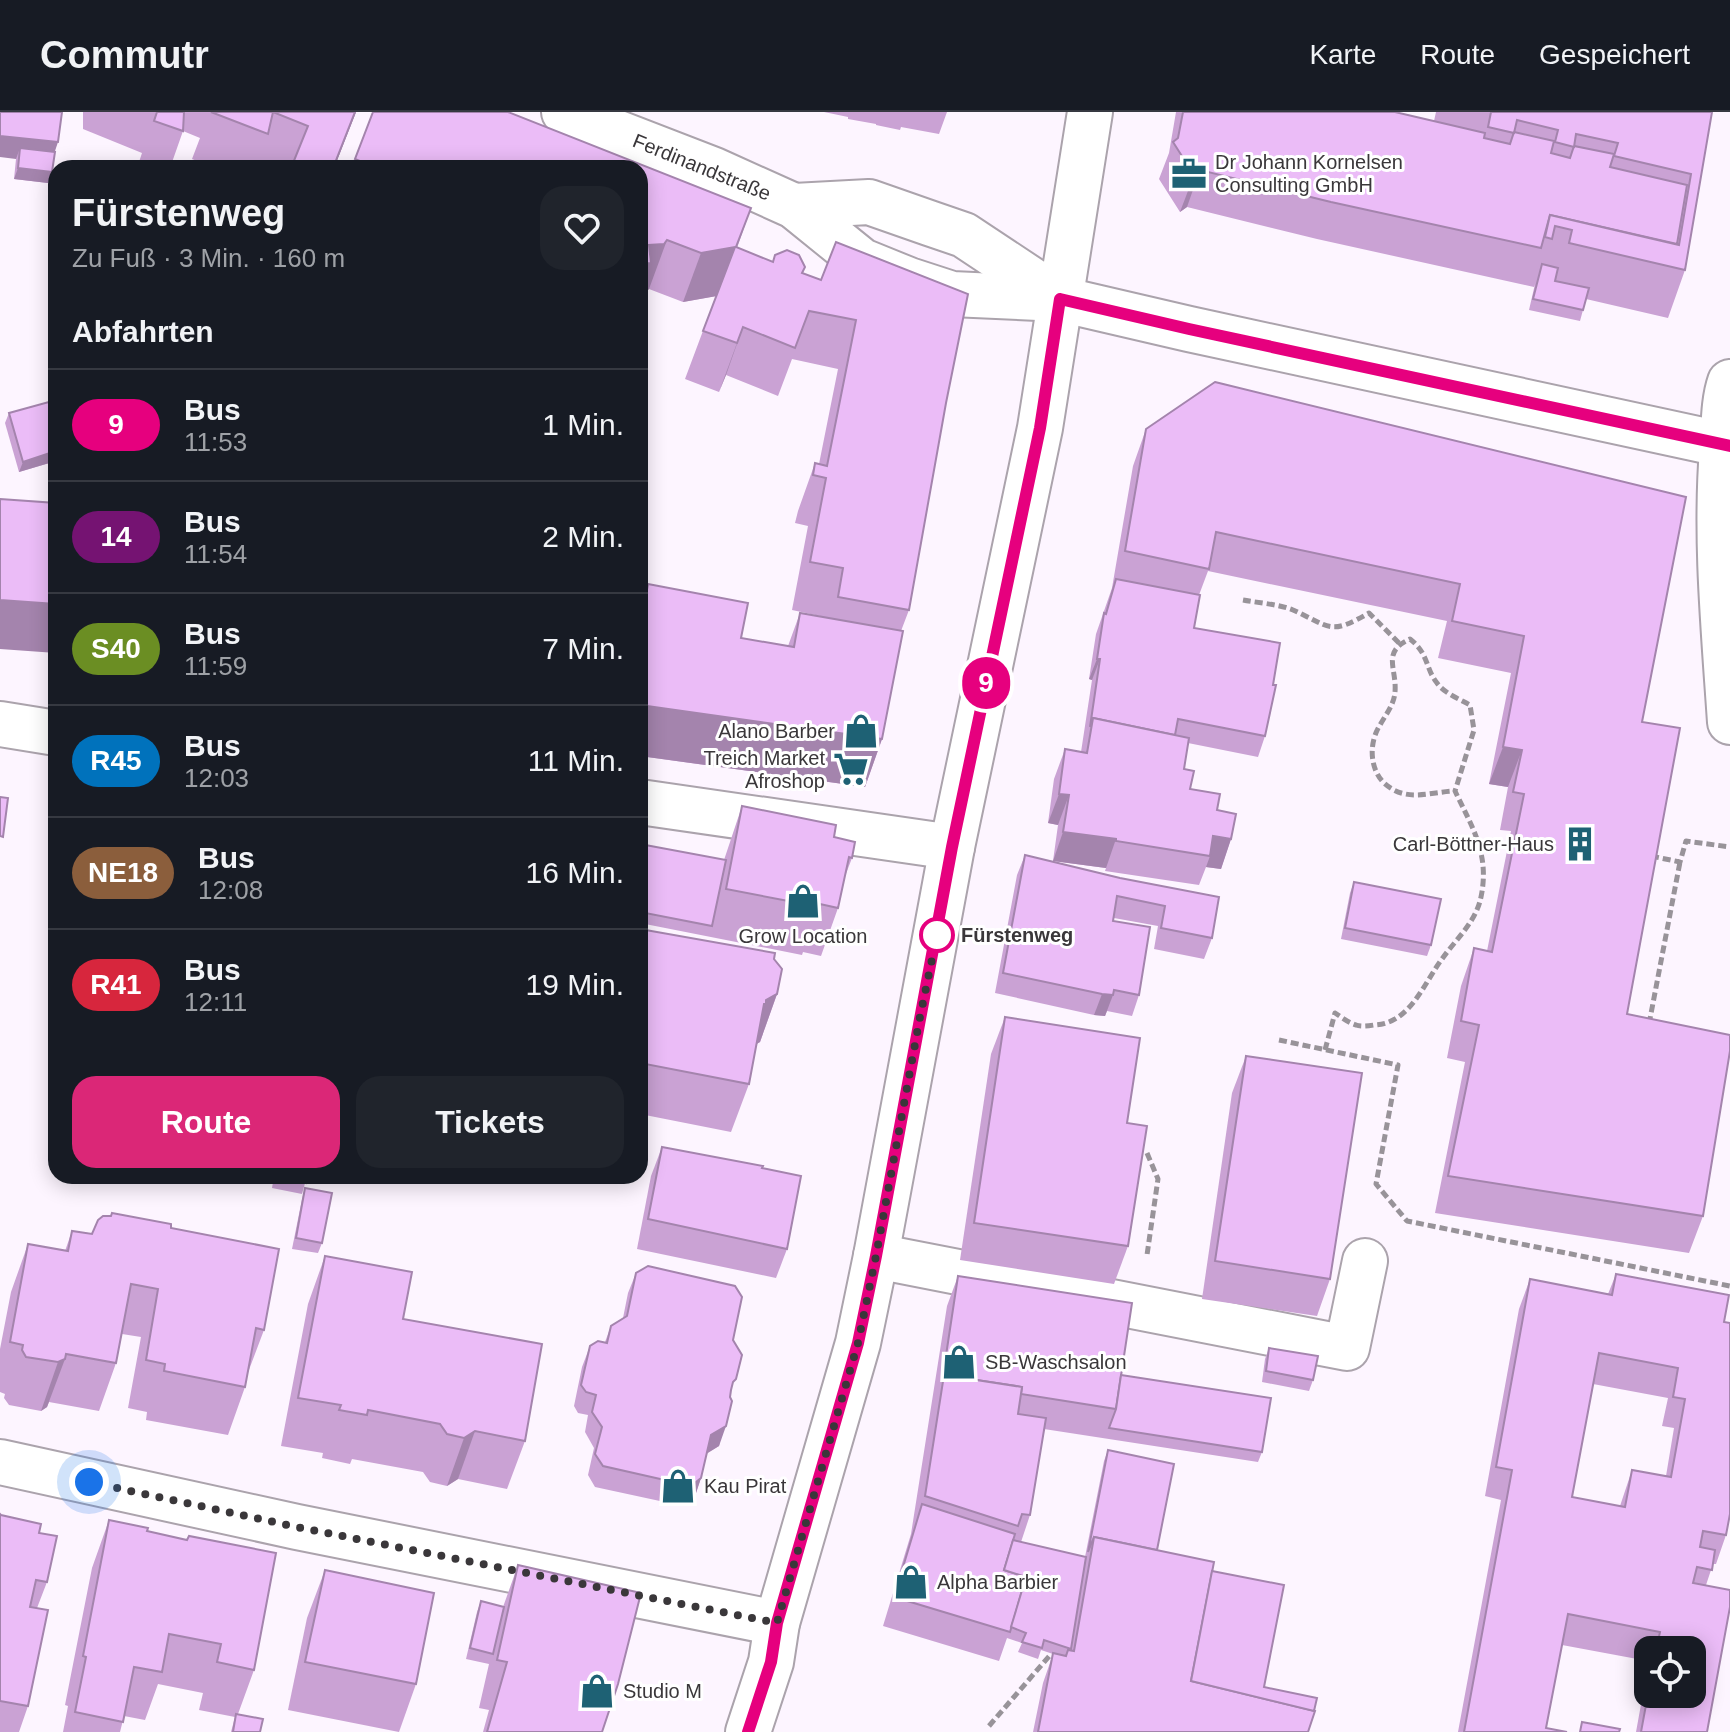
<!DOCTYPE html>
<html lang="de">
<meta charset="utf-8">
<style>
:root{--surface:#171b24;--page:#20242c;--text:#f1f3f6;--muted:#9ea1a6;--line:#363941;--accent:#db2777}
body{margin:0;font-family:Helvetica,sans-serif;background:var(--page);color:var(--text);height:100vh;display:flex;flex-direction:column;font-size:30px;white-space:nowrap}
*{box-sizing:border-box;margin:0}
p{font-size:26px;color:var(--muted)}
.icon{flex:none;width:44px;height:44px;fill:none;stroke:currentColor;stroke-width:2;stroke-linecap:round;stroke-linejoin:round}
.map{position:relative;flex:1;overflow:hidden}
.panel{position:absolute;left:48px;top:48px;width:600px;height:1024px;display:flex;flex-direction:column;background:var(--surface);border-radius:24px;box-shadow:0 4px 20px #0003}
.panel>*{flex:none}
.badge{padding:0 16px;border-radius:26px;font-size:28px;line-height:52px}
.fabs{position:absolute;left:1634px;top:1524px;display:grid;gap:16px}
.fabs a{display:grid;place-items:center;width:72px;height:72px;border-radius:16px;background:var(--surface);box-shadow:0 4px 20px #0003;font-size:40px}
.you{position:absolute;width:40px;height:40px;margin:-20px;border:6px solid #fff;border-radius:50%;background:#1a73e8;box-shadow:0 0 0 12px #1a73e833}
.map>.badge{position:absolute;translate:-50% -50%;box-shadow:0 0 0 4px #fff}
h2{padding:0 24px;font-size:30px;line-height:72px}
.round{display:grid;place-items:center;flex:none;width:84px;height:84px;border-radius:24px;background:var(--page)}
.summary{display:flex;align-items:center;justify-content:space-between;height:136px;padding:0 24px}
h1{font-size:38px;font-weight:600;line-height:60px}
.button{display:flex;gap:16px;margin-top:auto;padding:16px 24px}
.button a{flex:1;height:92px;border-radius:24px;background:var(--accent);color:#fff;font-size:32px;font-weight:600;line-height:92px;text-align:center}
.button a+a{background:var(--page);color:var(--text)}
ul{padding:0;list-style:none}
li{display:flex;align-items:center;gap:24px;height:112px;padding:0 24px;border-top:2px solid var(--line)}
li div{flex:1}
li b{display:block;font-size:30px}
li em{font-style:normal}
li .badge{min-width:88px;font-weight:700;text-align:center}
header{display:flex;align-items:center;gap:48px;box-sizing:border-box;height:112px;padding:0 40px;background:var(--surface);border-bottom:2px solid var(--line)}
header strong{font-size:38px}
nav{display:flex;gap:44px;margin-inline-start:auto;font-size:28px}
.map>svg:first-child{display:block}
</style>
<header>
<strong>Commutr</strong>
<nav><a>Karte</a><a>Route</a><a>Gespeichert</a></nav>
</header>
<div class="map">
<svg width="1730" height="1620" viewBox="0 0 1730 1620">
<rect width="100%" height="100%" fill="#fdf5ff"/>
<g fill="none" stroke-linecap="round" stroke-linejoin="round">
<g stroke="#aba3ac" stroke-width="48">
<g id="minor">
<path d="M564 0 714 58 794 94 862 149 909 168 952 182 1060 187"/>
<path d="M794 94 869 90 929 111 964 123 1059 186"/>
<path d="M1730 270C1723 290 1724 316 1722 337 1715 428 1724 520 1730 610"/>
<path d="M0 612 56 621"/>
<path d="M640 690 952 735"/>
<path d="M876 1144 1347 1236 1365 1149"/>
<path d="M0 1350 297 1415 777 1511"/>
</g>
</g>
<g stroke="#aba3ac" stroke-width="48">
<g id="major">
<path d="M1060 187 1189 217 1730 334"/>
<path d="M748 1620 771 1550 777 1511 858 1231 876 1144 952 735 1040 316 1090 0"/>
</g>
</g>
<g stroke="#989399" stroke-width="5" stroke-dasharray="8 4" stroke-linecap="butt">
<path d="M1243 488C1259 491 1278 492 1293 498 1331 515 1329 524 1369 501L1400 532"/>
<path d="M1651 744 1680 750 1686 729 1730 735"/>
<path d="M1649 912 1680 750"/>
<path d="M1279 928 1398 953 1376 1072 1407 1109 1730 1174"/>
<path d="M1325 938 1335 901C1341 905 1349 911 1356 913 1361 915 1368 914 1374 913 1410 912 1424 871 1442 847 1456 827 1476 810 1481 785 1490 742 1472 715 1455 679L1474 618 1470 593C1459 587 1444 581 1437 571 1425 556 1429 542 1410 527 1381 540 1397 556 1395 580 1394 593 1386 602 1380 613 1369 630 1369 656 1384 671 1406 691 1429 680 1455 679"/>
<path d="M1147 1041 1158 1067 1147 1143"/>
<path d="M989 1614 1051 1542"/>
</g>
<use href="#minor" stroke="#fff" stroke-width="44"/>
<use href="#major" stroke="#fff" stroke-width="44"/>
</g>
<g fill="#caa2d4" fill-rule="evenodd">
<path d="M0 0 55 40 48 71 14 67 16 47Z"/>
<path d="M83 0H356L334 56H275L258 49 256 56H214L192 47 200 26 183 19 170 56H137L142 41 83 17Z"/>
<path d="M373 0H508L751 96 737 136 773 150 775 143 787 138 799 143 805 155 802 162 821 168 836 130 968 182 946 291 909 498 901 519H903L882 627 865 675 640 644V495L648 472 748 491 741 526 788 534 800 501 825 505 792 498 808 414 795 411 798 399 815 351 819 352 838 257 792 247 778 284 726 263 719 280 685 267 716 184 683 190 649 177 646 180 640 181V182V56H351Z"/>
<path d="M824 0H947L939 22 901 15 900 18 876 13V12L848 7V5Z"/>
<path d="M1176 0H1395L1434 9 1436 0H1712L1685 158 1668 206 1586 187 1580 209 1529 198 1535 172 1534 175 1317 127 1187 95 1180 100 1159 67 1169 41Z"/>
<path d="M1215 270 1642 610 1627 902 1703 1104 1689 1141 1435 1101 1465 950 1447 946 1461 874 1474 836 1487 839 1511 719 1500 718 1508 675 1489 672 1511 561 1438 546 1447 509 1208 459 1199 483 1194 516 1273 573 1265 624 1258 645 1188 631 1184 657 1190 677 1217 698 1231 727 1221 757 1206 755 1199 773 1105 759 1106 756 1053 749 1058 713 1048 711 1054 667 1065 637 1081 640 1092 568 1089 567 1096 522 1112 476 1133 354 1146 317Z"/>
<path d="M56 290V349L19 360 5 311 9 301Z"/>
<path d="M742 694 834 725 852 746 844 767 838 796 821 844 803 840 802 843 640 811V732L724 748Z"/>
<path d="M1025 743 1120 766 1219 785 1212 826 1204 847 1154 837 1158 814 1114 806 1113 809 1139 883 1132 904 1107 899 1105 904 1094 903 995 881 1017 763Z"/>
<path d="M1354 770 1431 833 1427 844 1341 827 1350 781Z"/>
<path d="M640 817 774 847 777 882 760 930 756 932 749 972 731 1020 640 1002Z"/>
<path d="M1005 905 1127 1011 1128 1134 1114 1172 960 1148 991 942Z"/>
<path d="M1246 944 1330 1167 1317 1204 1202 1187 1232 981Z"/>
<path d="M662 1035 762 1056 787 1137 776 1166 637 1137 651 1064Z"/>
<path d="M274 1064H307L302 1082 272 1076Z"/>
<path d="M305 1076 322 1131 318 1141 292 1137 302 1087Z"/>
<path d="M112 1101 171 1116 264 1218 247 1263 245 1275 228 1323 146 1308 147 1300 128 1296 141 1225 122 1222 116 1251 99 1299 49 1290 47 1295 41 1299 9 1293 4 1286 5 1282 0 1280V1237L11 1180 28 1132 65 1139 72 1119 92 1122 110 1104Z"/>
<path d="M325 1144 403 1207 525 1329 507 1377 458 1367 447 1374 430 1370 423 1360 352 1347 350 1352 322 1346 323 1341 281 1334 308 1192Z"/>
<path d="M636 1161 733 1228 730 1285 719 1334 707 1341 701 1366 694 1387 683 1394 595 1375 588 1363 594 1336 585 1320 588 1303 578 1301 574 1294 582 1255 590 1234 605 1230 611 1214 623 1206 628 1181Z"/>
<path d="M1616 1162 1724 1210 1726 1423 1716 1452H1713L1706 1473 1707 1620H1636L1648 1554V1582L1692 1538H1648V1549L1562 1533 1546 1616 1567 1620H1458L1501 1388 1485 1384 1519 1197 1530 1167 1608 1182ZM1593 1272 1668 1286 1662 1314 1674 1316 1666 1364 1632 1358 1620 1394 1572 1385Z"/>
<path d="M958 1164 1121 1263 1262 1340 1258 1350 1044 1317 1030 1403 1021 1430 1085 1445 1104 1349 1108 1338 1157 1438 1212 1459 1264 1575 1308 1620H1033L1043 1571 1053 1542 1041 1538 1038 1547 1018 1540 1022 1531 1007 1526 999 1549 883 1514 911 1422 947 1194Z"/>
<path d="M1269 1236 1313 1268 1309 1279 1262 1270 1265 1247Z"/>
<path d="M0 1402 1 1403 39 1421 47 1470 37 1496 28 1594 19 1620H0Z"/>
<path d="M109 1408 147 1419 254 1558 238 1602 260 1620H231L235 1605 199 1598 203 1581 158 1572 145 1608 124 1604 120 1620H63L68 1594 65 1593 92 1456Z"/>
<path d="M518 1453 602 1620H483L489 1598 479 1596 489 1552 466 1547 477 1500 481 1489 503 1495Z"/>
<path d="M325 1458 416 1572 399 1620 288 1598 307 1506Z"/>
</g>
<g fill="#a484ad">
<path d="M355 0H356L334 56H333Z"/>
<path d="M0 24 58 30 51 51 20 36 16 47 0 45Z"/>
<path d="M18 56 52 60 48 71 14 67Z"/>
<path d="M1200 58 1187 95 1180 100 1194 63Z"/>
<path d="M667 128 649 177 646 180 640 181V182V152L649 133Z"/>
<path d="M735 135 717 184 683 190 701 141Z"/>
<path d="M743 215 726 263 719 280 737 231Z"/>
<path d="M56 339V349L19 360 23 350Z"/>
<path d="M0 488 56 492V541L0 537Z"/>
<path d="M1097 547H1100L1092 568 1089 567Z"/>
<path d="M640 593 882 627 865 675 640 644Z"/>
<path d="M1503 635 1522 638 1508 675 1489 672Z"/>
<path d="M1059 682 1069 683 1058 713 1048 711Z"/>
<path d="M1063 720 1116 727 1106 756 1053 749Z"/>
<path d="M1213 724 1231 727 1221 757 1206 755 1210 744Z"/>
<path d="M777 882 760 930 750 936 766 888Z"/>
<path d="M1102 882 1113 883 1105 904 1094 903Z"/>
<path d="M65 1247 47 1295 41 1299 58 1250Z"/>
<path d="M726 1314 719 1334 703 1344 711 1323Z"/>
<path d="M475 1319 458 1367 447 1374 464 1326Z"/>
<path d="M701 1366 694 1387 683 1394 691 1374Z"/>
</g>
<g fill="#ebbcf7" stroke="#a484ad" stroke-width="2" fill-rule="evenodd">
<path d="M0 0H62L58 30 0 24Z"/>
<path d="M157 0H184L183 19 154 9Z"/>
<path d="M211 0H273L268 22Z"/>
<path d="M273 0H355L333 56H291L308 14Z"/>
<path d="M373 0H508L751 96 736 135 773 150 775 143 787 138 799 143 805 155 802 161 821 168 836 130 968 182 946 291 909 498 838 485 843 456 810 450 826 366 813 363 815 351 827 354 856 208 809 199 795 236 743 215 737 231 703 219 735 135 701 141 667 128 664 132 649 133 651 151 640 152V56H376L355 47Z"/>
<path d="M1183 0H1395L1485 21 1484 26 1510 32 1514 20 1554 29 1551 41 1570 46 1574 34 1614 42 1610 55 1687 73 1677 132 1550 103 1541 136 1331 90 1200 58 1194 63 1173 30 1178 26Z"/>
<path d="M1491 0H1712L1685 158 1569 131 1572 118 1555 114 1552 127 1545 125 1550 103 1679 133 1691 62 1614 44 1618 31 1576 22 1574 35 1555 30 1558 18 1517 8 1514 21 1488 15Z"/>
<path d="M20 36 55 40 52 60 18 56Z"/>
<path d="M171 54 198 55V56H171Z"/>
<path d="M1542 152 1558 156 1555 169 1589 176 1583 198 1533 187Z"/>
<path d="M1215 270 1686 385 1642 610 1680 616 1627 902 1730 923V939L1703 1104 1448 1064 1479 913 1461 909 1474 836 1492 840 1524 682 1513 680 1522 638 1503 635 1524 524 1452 509 1460 472 1216 420 1209 457 1125 439 1146 317Z"/>
<path d="M56 288V339L23 350 9 301Z"/>
<path d="M0 387 56 391V492L0 488Z"/>
<path d="M1116 467 1200 483 1194 516 1280 531 1273 573H1276L1265 624 1178 607 1175 623 1093 606 1090 615 1100 547H1097L1104 501 1106 502Z"/>
<path d="M648 472 748 491 741 526 794 535 800 501 903 519 882 627 640 593V516Z"/>
<path d="M1093 606 1189 626 1184 657 1194 659 1190 677 1220 682 1217 698 1236 702 1231 727 1213 724 1210 744 1116 729V727L1063 720 1069 683 1059 682 1065 637 1087 641Z"/>
<path d="M0 685 8 686 3 725 0 724Z"/>
<path d="M742 694 836 713 834 725 855 730 852 746 849 745 838 796 820 792V795L726 777Z"/>
<path d="M640 732 726 748 712 814 640 800Z"/>
<path d="M1025 743 1120 766 1219 785 1212 826 1161 816 1165 794 1117 784 1113 809 1150 815 1139 883 1114 878 1113 883 1102 882 1003 861Z"/>
<path d="M1354 770 1441 787 1431 833 1345 816Z"/>
<path d="M640 817 775 841 774 847 782 857 777 882 766 888V892H764L749 972 640 951Z"/>
<path d="M1005 905 1140 926 1127 1011 1147 1014 1128 1134 974 1111Z"/>
<path d="M1246 944 1362 961 1330 1167 1215 1149Z"/>
<path d="M662 1035 763 1054 762 1056 801 1064 787 1137 648 1107Z"/>
<path d="M276 1064H307L306 1071 276 1066Z"/>
<path d="M305 1076 332 1081 322 1131 296 1126Z"/>
<path d="M112 1101 171 1112V1116L279 1137 264 1218 256 1216 245 1275 164 1259 165 1252 146 1248 158 1177 131 1172 116 1251 66 1242 65 1247 58 1250 26 1245 22 1238 23 1233 10 1230 28 1132 68 1139 72 1119 92 1122 98 1108 103 1104H111Z"/>
<path d="M325 1144 412 1160 403 1207 542 1232 525 1329 475 1319 464 1326 447 1322 440 1312 368 1298 367 1303 339 1298 341 1293 298 1286Z"/>
<path d="M648 1154 735 1174 742 1185 733 1228 742 1243 736 1267 733 1270 731 1278 730 1285 732 1289 726 1314 711 1323 701 1366 691 1374 603 1354 595 1342 602 1315 592 1300 596 1283 586 1280 581 1273 590 1234 598 1229 607 1231 611 1214 627 1204 636 1161Z"/>
<path d="M1616 1162 1729 1183 1724 1210 1730 1211V1402L1726 1423 1703 1419 1700 1435 1715 1438 1712 1458 1697 1455 1693 1471 1730 1478V1495L1707 1620H1641L1648 1582H1692V1538H1656L1660 1520 1568 1502 1546 1616 1567 1620H1464L1512 1358 1496 1355 1530 1167 1612 1183ZM1599 1241 1678 1256 1673 1285 1685 1287 1671 1365 1632 1358 1625 1395 1572 1385Z"/>
<path d="M958 1164 1132 1191 1116 1297 1021 1282 1022 1275 944 1263 942 1270Z"/>
<path d="M1269 1236 1318 1244 1313 1268 1266 1259Z"/>
<path d="M944 1263 1022 1275 1018 1302 1046 1306 1030 1403 1022 1402 1018 1414 925 1384Z"/>
<path d="M1121 1263 1271 1286 1262 1340 1109 1316 1116 1297Z"/>
<path d="M1108 1338 1174 1352 1157 1438 1094 1425 1088 1440Z"/>
<path d="M922 1392 1015 1422 1004 1458 1026 1465 1010 1520 894 1485Z"/>
<path d="M0 1402 1 1403 41 1412 39 1421 57 1424 47 1470 36 1468 30 1495 48 1498 28 1594 0 1589Z"/>
<path d="M109 1408 148 1416 147 1419 187 1428 189 1424 276 1441 254 1558 217 1550 221 1532 169 1522 162 1560 134 1555 123 1610 75 1600 86 1545 83 1544Z"/>
<path d="M1094 1425 1214 1450 1191 1569 1315 1599 1308 1620H1038L1053 1541 1066 1544 1068 1538 1074 1539Z"/>
<path d="M1013 1428 1086 1445 1071 1537 1044 1528 1042 1536 1022 1530 1026 1521 1011 1515 1026 1465 1004 1458Z"/>
<path d="M518 1453 641 1481 618 1572 602 1620H487L507 1550 497 1548Z"/>
<path d="M325 1458 434 1481 416 1572 305 1550Z"/>
<path d="M1212 1459 1284 1473 1264 1575 1317 1586 1314 1599 1191 1569Z"/>
<path d="M481 1489 504 1495 493 1542 470 1536Z"/>
<path d="M236 1602 263 1607 260 1620H233Z"/>
<path d="M1582 1610 1620 1617 1619 1620H1580Z"/>
</g>
<g fill="none" stroke-linecap="round" stroke-linejoin="round">
<g stroke="#fff" stroke-width="18">
<path id="line" d="M748 1620 771 1550 777 1511 858 1231 876 1144 952 735 1040 316 1060 187 1189 217 1730 334"/>
</g>
<use href="#line" stroke="#e6007e" stroke-width="12"/>
<path stroke="#3a373a" stroke-width="8" stroke-dasharray="0 14.4" d="M89 1370 297 1415 777 1511 858 1231 876 1144 920 905 937 823"/>
</g>
<defs>
<g id="office-bare" transform="scale(2.76)"><path d="M-6-3h4V-5.5h4V-3h4V5H-6ZM-1-4.5V-3h2v-1.5ZM-6 0V1H6V0Z" fill="#1e6174" stroke="#fff" stroke-width="2.5" paint-order="stroke"/></g>
<g id="shop-bare" transform="scale(2.76)"><path d="M-5-2.5h2.3a2.7 3.5 0 0 1 5.4 0H5L5.5 6h-11ZM-1.5-2.5h3a1.5 2.3 0 0 0-3 0Z" fill="#1e6174" stroke="#fff" stroke-width="2.5" paint-order="stroke"/></g>
<g id="supermarket-bare" transform="scale(2.76)"><path d="M-6-5.5h2.5l.6 2H6L4.5 2H-2.5L-4.4-4H-6ZM-1.5 3.2a1.3 1.3 0 1 0 .1 0ZM3 3.2a1.3 1.3 0 1 0 .1 0Z" fill="#1e6174" stroke="#fff" stroke-width="2.5" paint-order="stroke"/></g>
<g id="building-bare" transform="scale(2.76)"><path d="M-4-6H4V6H1V3H-1V6H-4ZM-2.5-4.3h1.7v1.8h-1.7ZM.8-4.3h1.7v1.8H.8ZM-2.5-1h1.7V.8h-1.7ZM.8-1h1.7V.8H.8Z" fill="#1e6174" stroke="#fff" stroke-width="2.5" paint-order="stroke"/></g>
</defs>
<g fill-rule="evenodd">
<use href="#office-bare" x="1189" y="62"/>
<use href="#shop-bare" x="861" y="619"/>
<use href="#supermarket-bare" x="851" y="657"/>
<use href="#building-bare" x="1580" y="732"/>
<use href="#shop-bare" x="803" y="789"/>
<use href="#shop-bare" x="959" y="1250"/>
<use href="#shop-bare" x="678" y="1374"/>
<use href="#shop-bare" x="911" y="1470"/>
<use href="#shop-bare" x="597" y="1579"/>
</g>
<circle fill="#fff" stroke="#e6007e" stroke-width="4" cx="937" cy="823" r="16"/>
<g text-anchor="middle" stroke-width="6" stroke-linejoin="round" paint-order="stroke">
<g font-size="20" fill="#3a373a" stroke="#fff" text-anchor="start">
<text x="1215" y="57">Dr Johann Kornelsen<tspan x="1215" dy="23">Consulting GmbH</tspan></text>
<text x="835" y="626" text-anchor="end">Alano Barber</text>
<text x="825" y="653" text-anchor="end">Treich Market<tspan x="825" dy="23">Afroshop</tspan></text>
<text x="1554" y="739" text-anchor="end">Carl-Böttner-Haus</text>
<text x="803" y="831" text-anchor="middle">Grow Location</text>
<text x="985" y="1257">SB-Waschsalon</text>
<text x="704" y="1381">Kau Pirat</text>
<text x="937" y="1477">Alpha Barbier</text>
<text x="623" y="1586">Studio M</text>
</g>
<g font-size="20" fill="#3a373a" stroke="#fff">
<text transform="translate(702 55) rotate(22)" y="7">Ferdinandstraße</text>
</g>
<g font-size="20" font-weight="bold" fill="#3a373a" stroke="#fff" text-anchor="start">
<text x="961" y="830">Fürstenweg</text>
</g>
</g>
</svg>
<div class="fabs">
<a><svg class="icon" aria-label="locate" viewBox="0 0 24 24"><circle cx="12" cy="12" r="6"/><path d="M12 2v4M12 18v4M2 12h4M18 12h4"/></svg></a>
</div>
<div class="you" style="left:89px;top:1370px"></div>
<b class="badge" style="left:986px;top:571px;background:#e6007e;color:#fff">9</b>
<section class="panel">
<div class="summary"><div><h1>Fürstenweg</h1><p>Zu Fuß · 3 Min. · 160 m</p></div><a class="round"><svg class="icon" aria-label="heart" viewBox="0 0 24 24"><path d="M12 20l-8-8c-3-5 5-10 8-4 3-6 11-1 8 4z"/></svg></a></div>
<h2>Abfahrten</h2>
<ul>
<li><span class="badge" style="background:#e6007e;color:#fff">9</span><div><b>Bus</b><p>11:53</p></div><em>1 Min.</em></li>
<li><span class="badge" style="background:#751372;color:#fff">14</span><div><b>Bus</b><p>11:54</p></div><em>2 Min.</em></li>
<li><span class="badge" style="background:#6b8e23;color:#fff">S40</span><div><b>Bus</b><p>11:59</p></div><em>7 Min.</em></li>
<li><span class="badge" style="background:#0072bc;color:#fff">R45</span><div><b>Bus</b><p>12:03</p></div><em>11 Min.</em></li>
<li><span class="badge" style="background:#8b5e3c;color:#fff">NE18</span><div><b>Bus</b><p>12:08</p></div><em>16 Min.</em></li>
<li><span class="badge" style="background:#d7263d;color:#fff">R41</span><div><b>Bus</b><p>12:11</p></div><em>19 Min.</em></li>
</ul>
<div class="button"><a>Route</a><a>Tickets</a></div>
</section>
</div>
